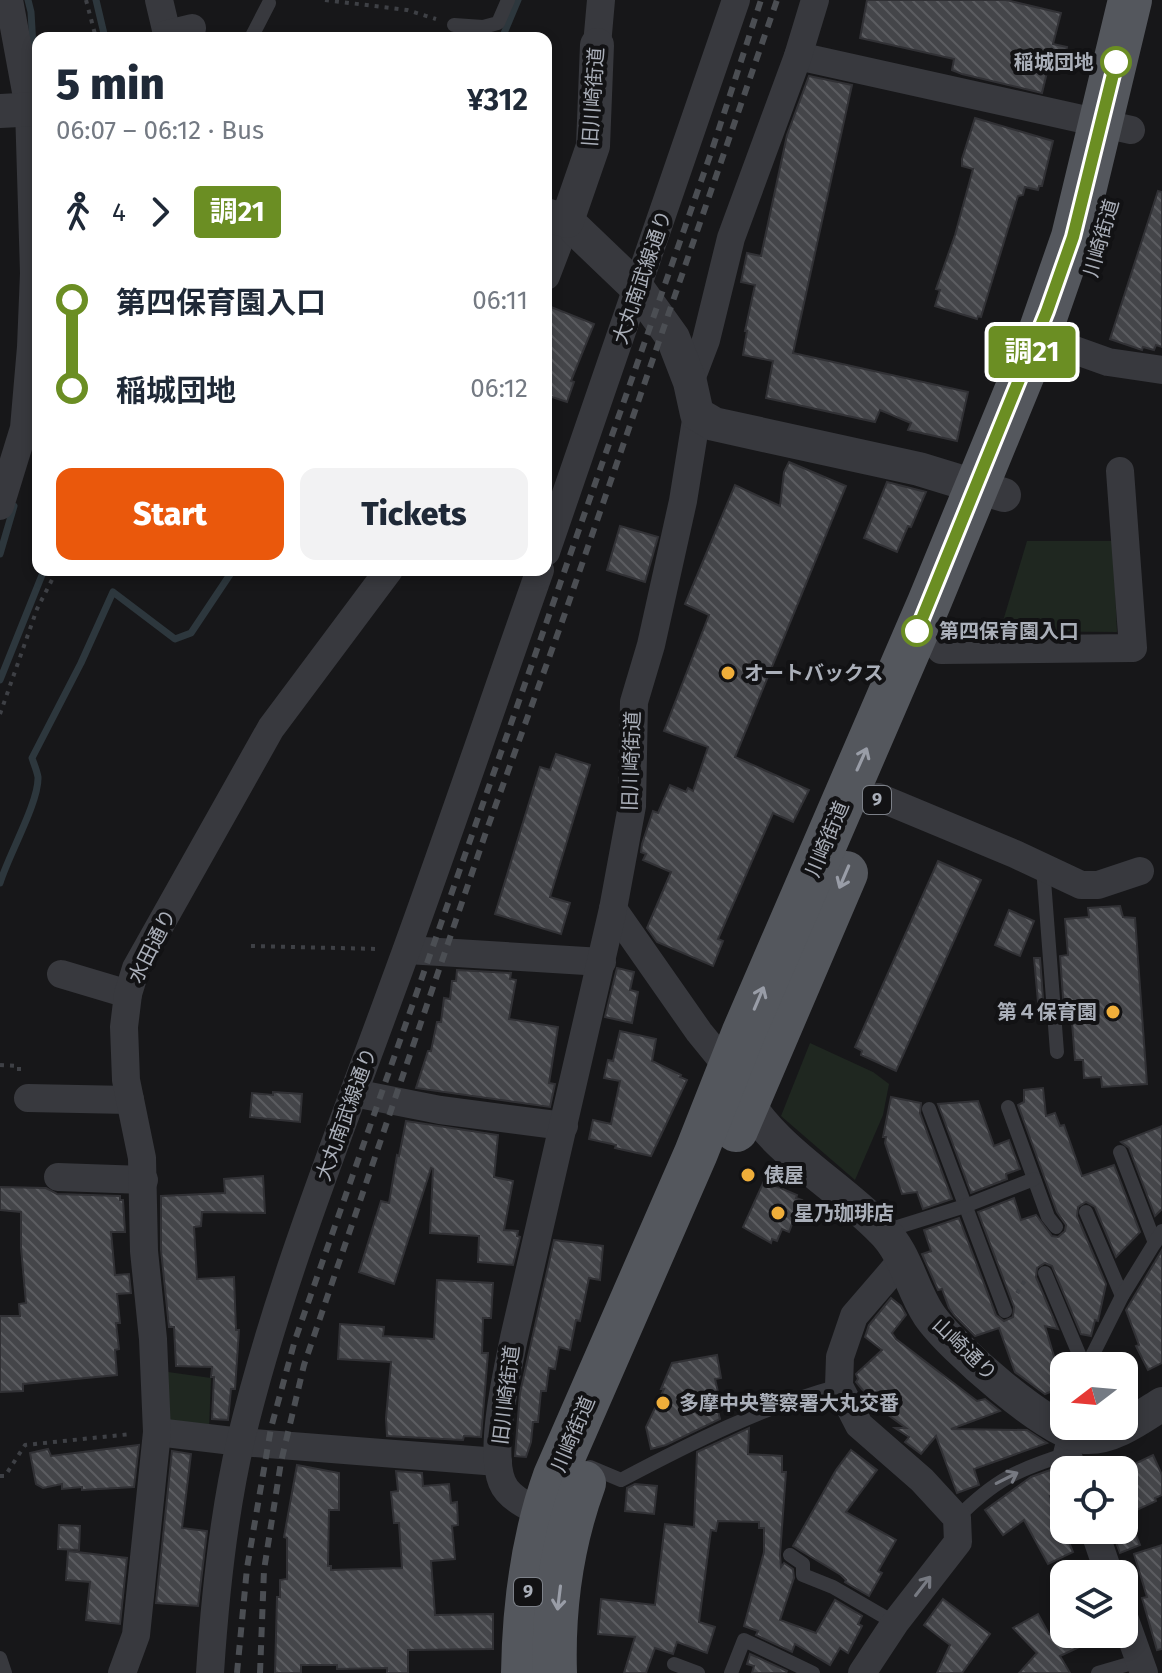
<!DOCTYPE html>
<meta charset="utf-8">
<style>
:root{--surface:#fff;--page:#f2f2f3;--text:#1f2937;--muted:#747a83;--accent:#ea580c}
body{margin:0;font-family:"Fira Sans","Noto Sans JP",sans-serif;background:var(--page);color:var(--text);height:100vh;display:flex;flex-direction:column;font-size:30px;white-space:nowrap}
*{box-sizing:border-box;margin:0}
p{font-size:26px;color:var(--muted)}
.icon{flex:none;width:44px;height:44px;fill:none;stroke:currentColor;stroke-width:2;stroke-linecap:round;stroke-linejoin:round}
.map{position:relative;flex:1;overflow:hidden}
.panel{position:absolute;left:32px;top:32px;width:520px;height:544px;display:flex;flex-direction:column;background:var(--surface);border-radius:16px;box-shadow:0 4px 12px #0003}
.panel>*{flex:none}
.badge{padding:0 16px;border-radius:6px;font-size:28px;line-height:52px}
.needle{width:52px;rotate:254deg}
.tools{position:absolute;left:1050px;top:1352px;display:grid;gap:16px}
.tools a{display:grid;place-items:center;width:88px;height:88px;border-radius:16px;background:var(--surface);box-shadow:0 4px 12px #0003;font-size:40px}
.map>.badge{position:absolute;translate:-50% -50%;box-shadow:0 0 0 4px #fff}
.legs{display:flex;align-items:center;gap:12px;height:88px;padding:0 24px;font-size:26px}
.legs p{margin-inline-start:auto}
.summary{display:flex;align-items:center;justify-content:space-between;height:136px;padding:0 24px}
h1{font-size:44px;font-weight:800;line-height:60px}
.cta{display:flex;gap:16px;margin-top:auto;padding:16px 24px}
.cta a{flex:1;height:92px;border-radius:16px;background:var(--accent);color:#fff;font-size:32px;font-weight:800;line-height:92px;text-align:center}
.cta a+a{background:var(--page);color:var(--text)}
ul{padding:0 24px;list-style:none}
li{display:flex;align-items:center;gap:28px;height:88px;font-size:30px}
li i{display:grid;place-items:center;width:12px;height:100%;margin:0 10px;background:currentColor}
li i::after{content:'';width:20px;height:20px;margin:-10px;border:6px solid;border-radius:50%;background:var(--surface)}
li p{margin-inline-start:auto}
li:first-child i{background:linear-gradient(#0000 50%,currentColor 0)}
li:last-child i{background:linear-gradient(currentColor 50%,#0000 0)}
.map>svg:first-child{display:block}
</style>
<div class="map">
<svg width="1162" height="1673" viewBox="0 0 1162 1673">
<defs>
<pattern id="building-back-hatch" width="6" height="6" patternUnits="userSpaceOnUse" patternTransform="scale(2)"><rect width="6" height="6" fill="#444549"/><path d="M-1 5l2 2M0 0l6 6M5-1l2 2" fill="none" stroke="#5c5d61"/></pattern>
</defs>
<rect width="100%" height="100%" fill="#171719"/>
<g fill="#1f2720">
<path d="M1027 541H1113L1117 632 1000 631Z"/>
<path d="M810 1043 873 1072 889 1084 883 1115 855 1180 781 1116Z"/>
<path d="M168 1372 211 1378 209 1430 169 1421Z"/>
</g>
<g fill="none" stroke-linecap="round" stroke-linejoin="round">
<g stroke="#2d373d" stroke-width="7">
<path d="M28 0 31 12 34 64"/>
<path d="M96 0 105 38"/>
<path d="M502 38 518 0"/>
<path d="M0 554 14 506"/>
<path d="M0 680 44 570"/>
<path d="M0 883C8 856 39 802 38 777 37 771 34 764 32 758L81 663 113 592 175 639 191 633 233 570"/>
</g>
</g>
<g fill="url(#building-back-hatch)" stroke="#313135" stroke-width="2">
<path d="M867 0H1006L1061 13 1053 44 1067 47 1061 71 1048 68 1042 93 962 74 952 70 954 59 860 38Z"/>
<path d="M809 76 852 85 793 353 968 392 957 441 908 430 911 423 880 410 875 422 766 398 773 361 743 355 747 331H745L755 285 741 282 747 253 761 256 787 135Z"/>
<path d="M975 118 1053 141 1042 186H1039L1038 190 1025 187 1023 195 1018 196 981 317 978 316 977 319 935 306 940 290 936 289 955 235 973 169 962 166V159Z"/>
<path d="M1158 191 1162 192V347L1156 345 1154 350 1143 347 1142 350 1110 339Z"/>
<path d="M546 305 594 324 571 381 574 382 567 402 546 395Z"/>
<path d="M789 462 846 486 735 757 809 790 793 822 773 813 718 939 723 941 713 966 657 942 647 928 671 872 643 860 646 854 641 852 642 844 653 811 658 813 670 785 686 792 688 788 693 791 708 747 664 731 709 615 685 604 735 485 780 506 784 472Z"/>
<path d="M887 482 926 492 911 527 908 526 897 552 864 538Z"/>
<path d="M620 526 658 537 645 582 607 570Z"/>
<path d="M556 754 590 765 550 897 570 903 561 934 495 914 540 767 550 770Z"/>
<path d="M938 861 981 880 896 1071 861 1055 862 1051 855 1047Z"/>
<path d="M1120 906 1123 917 1135 918 1147 1084 1102 1087 1101 1077 1084 1078 1083 1060H1075L1071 1010 1064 1011 1060 956 1068 955 1065 919 1089 917 1088 908Z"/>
<path d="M1009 910 1034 921 1020 956 995 945Z"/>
<path d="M1034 958H1040L1044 1013H1039Z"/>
<path d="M617 968 634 972 630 990 638 992 632 1023 605 1017Z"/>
<path d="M457 970 511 973 510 979 516 980 509 1019 558 1027 549 1083 555 1084 550 1107 416 1088 428 1051H431L437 1022H441L444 998 450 999 452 981H456Z"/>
<path d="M620 1031 656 1039 652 1061 681 1075 680 1077 687 1080 651 1156 615 1148 616 1145 589 1139 593 1120 611 1124 620 1081 604 1078 608 1060 613 1061Z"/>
<path d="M1043 1088 1046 1116 1055 1113 1060 1126 1064 1125 1082 1176 1114 1165 1140 1232 1116 1257 1095 1207 1086 1202 1078 1207 1077 1216 1106 1284 1098 1321 1095 1320 1091 1336 1081 1334 1052 1266 1045 1263 1037 1268 1036 1277 1058 1329 1045 1326 1063 1387 1045 1394 1015 1372 999 1328 975 1336 955 1316 949 1308 942 1289 938 1290 922 1254 931 1251 924 1230 959 1218 996 1315 1004 1321 1013 1317 1014 1307 978 1212 1014 1198 1021 1220 1036 1215 1052 1236 1058 1237 1065 1231 1066 1225 1057 1212 1018 1105 1024 1102V1090Z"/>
<path d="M273 1092 302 1094 300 1122 250 1117 252 1093 273 1095Z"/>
<path d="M891 1097 921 1103 920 1113 952 1199 923 1209 917 1192 902 1194 885 1143 886 1137H883Z"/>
<path d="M978 1101 994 1146 1009 1140 1020 1169 1006 1174 1007 1179 971 1193 938 1104Z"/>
<path d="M406 1121 498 1135 494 1177 513 1181 504 1230 518 1231 517 1236 520 1237 513 1265 478 1262 479 1236 430 1233 433 1169 431 1168 394 1284 359 1272 381 1201 389 1203 397 1155 399 1156Z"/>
<path d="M1162 1126V1209L1155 1216 1129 1148 1121 1142Z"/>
<path d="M263 1176 265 1213 202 1212 201 1226 194 1227 197 1279 234 1277 236 1330H239L235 1389H231L228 1420 212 1419 214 1377H211L212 1367 176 1366 174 1327H169L161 1250V1196L225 1193 224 1179Z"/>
<path d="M764 1181 797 1195 796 1198 802 1200 801 1202 812 1206 805 1224 794 1219 789 1232 782 1229 777 1241 772 1239 771 1243 743 1227Z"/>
<path d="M0 1187 46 1188 57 1194 120 1196V1200H123L125 1232H111L115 1275 129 1274 131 1293 117 1294 120 1323H116L119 1349 115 1350 117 1375 23 1384V1391L0 1392V1316H20L19 1304 26 1303 21 1248V1212L0 1210Z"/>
<path d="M554 1240 603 1246 600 1280 589 1278 580 1321 576 1320 570 1350 559 1347 555 1369 549 1368 546 1391H541L538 1422H533L531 1442 526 1457 515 1456 520 1393Z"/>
<path d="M1162 1250V1363L1148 1370 1136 1346 1139 1345 1126 1310Z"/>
<path d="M437 1280 493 1283 491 1318H483L482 1353H488L481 1437 464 1436 463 1440 387 1436 386 1418 391 1362 338 1359 340 1324 384 1327 383 1336 434 1339Z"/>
<path d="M891 1298 901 1306 906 1315 892 1333 896 1339 977 1401 985 1399 1000 1411 951 1429 1027 1430 1047 1443 974 1469 979 1485 957 1493 936 1436 921 1454 905 1442 909 1437 895 1428H906L876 1406 856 1382 858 1379 856 1374 882 1350 865 1337 869 1325Z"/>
<path d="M717 1355 721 1378 715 1379 718 1392 713 1393 720 1419 666 1445 651 1449 646 1427 664 1389H661L672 1363Z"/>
<path d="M749 1428 748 1454 782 1456V1472H786L780 1555 781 1567 784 1563 793 1569 794 1578 780 1620 816 1633 835 1600 862 1616 858 1624 862 1626 848 1653 840 1648 830 1665 795 1644 792 1652 756 1635 758 1631 744 1626 764 1552V1528H759V1522L718 1521 716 1531 711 1530 699 1622 715 1627 707 1653 677 1642 673 1654 655 1648 646 1673H624L635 1637 598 1634 601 1599 655 1605 665 1524 694 1527 697 1452Z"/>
<path d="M139 1445 134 1487 82 1490V1487L62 1489V1484L43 1488 36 1484 30 1453 48 1449 51 1456Z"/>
<path d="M851 1450 877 1470 846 1512 896 1540 878 1571 882 1573 869 1596 845 1582 846 1580 841 1575 793 1546 836 1470Z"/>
<path d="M172 1451 191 1454 182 1528 207 1531 198 1606 156 1603Z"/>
<path d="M1153 1455 1162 1475V1495L1155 1498 1156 1501 1124 1516V1469Z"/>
<path d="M297 1465 339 1473V1510H329L328 1566H331V1570L402 1568 399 1523H394L391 1492 398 1491 396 1471 422 1473 423 1486 449 1484 451 1503 457 1502 458 1525 452 1526 455 1559 431 1561 435 1615 493 1614V1649L408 1650V1673H387V1668L337 1669V1665H301V1673H275L277 1597H280V1580L287 1579V1538L284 1537Z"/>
<path d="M1050 1470 1059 1493 1050 1496 1073 1552 1048 1564 1024 1520 1003 1535 985 1510 1031 1477Z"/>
<path d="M635 1484 657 1486 654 1514 625 1511 627 1488Z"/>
<path d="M59 1525 80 1526 79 1550 58 1549Z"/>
<path d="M1133 1527 1140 1545 1120 1553 1113 1534Z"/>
<path d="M1162 1545V1649L1157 1650 1142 1598 1147 1597 1134 1554Z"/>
<path d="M68 1551 127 1558 120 1624 86 1620 90 1582 66 1580Z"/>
<path d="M943 1599 990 1634 962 1673H937L950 1645 924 1625Z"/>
<path d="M1038 1614 1049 1634H1107L1060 1656 1070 1673H1019L1037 1653 1013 1628Z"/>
<path d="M750 1654 787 1671 786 1673H752L754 1666 747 1664Z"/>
</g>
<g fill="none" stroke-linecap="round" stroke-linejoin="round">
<g stroke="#3e4045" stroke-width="4" stroke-dasharray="4 6" stroke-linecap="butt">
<path d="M86 0 96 38"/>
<path d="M325 0 407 10 436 19"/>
<path d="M0 714 37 609 57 570"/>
<path d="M251 946 380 949"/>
<path d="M0 1065 19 1066V1076"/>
<path d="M1017 1293 1027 1277"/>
<path d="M0 1476H5L25 1445 131 1434"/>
</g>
<g stroke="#38393e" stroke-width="14">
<path d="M454 25 483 27 498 23 508 0"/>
<path d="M251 38 269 3"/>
<path d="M1043 867 1057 1052"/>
<path d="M1008 1107 1048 1217 1056 1227"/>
<path d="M929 1109 1005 1311"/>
<path d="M1120 1152 1155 1243"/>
<path d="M1086 1212 1122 1296"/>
<path d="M885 1231 965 1206 1034 1179"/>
<path d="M1045 1273 1084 1366"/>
<path d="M1087 1366 1122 1296 1162 1231"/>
<path d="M590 1467 621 1480C691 1443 762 1407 839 1386"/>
<path d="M957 1518C995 1480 1016 1470 1067 1454"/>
<path d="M790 1555 803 1564V1575L833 1587 895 1623"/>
<path d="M0 1658 5 1673"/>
<path d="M674 1664 698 1673"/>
<path d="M731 1673 744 1640 813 1673"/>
<path d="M1098 1673 1139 1661"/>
</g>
<g stroke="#38393e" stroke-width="28">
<path d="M159 0 168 38"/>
<path d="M167 34 192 28"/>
<path d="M597 45 601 0"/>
<path d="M798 56 1131 130"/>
<path d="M546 276 567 221"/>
<path d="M1066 347 1108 362 1162 370"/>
<path d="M690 382 706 340 731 238 798 56 815 0"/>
<path d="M0 506 24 428 31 347 34 273 29 108 9 0"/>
<path d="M546 552 736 0"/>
<path d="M941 650 1133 648 1120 471"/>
<path d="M878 797 1015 854 1081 885H1098L1140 871"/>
<path d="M613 909 699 1032 730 1070"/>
<path d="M407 950 602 962"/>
<path d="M61 974 128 994"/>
<path d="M354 1093 440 1110 564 1126"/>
<path d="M28 1098 130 1100"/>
<path d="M58 1177 144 1180"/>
<path d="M157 1432 241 1442 498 1462"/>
<path d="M1072 1435 1067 1454 1073 1470"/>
<path d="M558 1519C540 1512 510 1502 502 1482 489 1451 507 1372 514 1338L613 909 632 806 634 702 651 645 683 501 697 414"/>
<path d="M1094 1530 1109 1574"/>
<path d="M1124 1617 1144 1673"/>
<path d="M122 1673 136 1635 157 1432 153 1339 144 1251 142 1158 126 1080 124 1027 128 994 136 968 271 728 389 570"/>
<path d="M210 1673C215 1595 223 1516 241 1439 278 1286 337 1140 391 992 443 852 490 711 540 570"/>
<path d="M862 1673 895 1623 958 1542 957 1518 922 1480 859 1425 839 1386 840 1357 854 1316 903 1259"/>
</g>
<g stroke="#38393e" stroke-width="34">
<path d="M0 111 38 109"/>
<path d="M546 215 567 221 638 289 673 338 690 382 697 414 714 424 919 469 1004 495"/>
<path d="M567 221 593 146 597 45"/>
<path d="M737 1085C768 1148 834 1181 882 1230 906 1253 911 1288 929 1315 950 1346 1049 1434 1085 1437 1112 1439 1140 1418 1162 1404"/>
</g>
<g stroke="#54575d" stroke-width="44">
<path d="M736 1130 846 873"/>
<path d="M523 1673C524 1605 532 1540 555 1476L696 1153 743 1034 929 603 1039 335 1073 237 1130 0"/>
<path d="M555 1673C553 1609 562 1543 584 1483"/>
</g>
<g stroke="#4b4e53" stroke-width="6" stroke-dasharray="10 8" stroke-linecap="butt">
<path d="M237 1673 247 1568 271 1428 295 1340 712 150 761 0"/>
<path d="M260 1673 264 1570 281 1462 304 1365 486 832 563 619 777 0"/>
</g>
</g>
<defs><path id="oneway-shaft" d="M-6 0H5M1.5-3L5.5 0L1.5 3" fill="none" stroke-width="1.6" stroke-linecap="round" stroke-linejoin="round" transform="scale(2)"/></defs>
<g stroke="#999da7">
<use href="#oneway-shaft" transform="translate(862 759) rotate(-66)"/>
<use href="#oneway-shaft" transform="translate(844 877) rotate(113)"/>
<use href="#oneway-shaft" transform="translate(759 998) rotate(-67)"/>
<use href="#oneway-shaft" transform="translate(559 1598) rotate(97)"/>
</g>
<g stroke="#777a82">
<use href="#oneway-shaft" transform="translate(1007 1478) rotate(-27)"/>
<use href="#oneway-shaft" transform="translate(923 1586) rotate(-52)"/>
</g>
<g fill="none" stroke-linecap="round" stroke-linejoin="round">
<g stroke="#fff" stroke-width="18">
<path id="line-1" d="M917 631 1047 311 1073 237 1116 62"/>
</g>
<use href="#line-1" stroke="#6b8e23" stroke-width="12"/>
</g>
<g fill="#fff" stroke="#6b8e23" stroke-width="4">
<circle cx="1116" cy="62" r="14"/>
<circle cx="917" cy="631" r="14"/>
</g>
<g fill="#efae3a" stroke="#121214" stroke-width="3">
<circle cx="728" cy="673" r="8"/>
<circle cx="1113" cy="1012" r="8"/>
<circle cx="748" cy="1175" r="8"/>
<circle cx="778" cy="1213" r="8"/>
<circle cx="663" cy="1403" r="8"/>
</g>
<g text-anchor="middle" stroke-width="8" stroke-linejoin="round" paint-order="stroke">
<g fill="#121214" stroke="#7c8088" stroke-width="2">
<rect x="863" y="786" width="28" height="28" rx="6"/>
<rect x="514" y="1578" width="28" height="28" rx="6"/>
</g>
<g font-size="18" font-weight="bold" fill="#aaafb9">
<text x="877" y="806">9</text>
<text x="528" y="1598">9</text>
</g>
<g font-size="20" font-weight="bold" fill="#aaafb9" stroke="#121214" text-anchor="end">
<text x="1094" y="69">稲城団地</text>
<text x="939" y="638" text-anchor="start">第四保育園入口</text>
</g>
<g font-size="20" fill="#aaafb9" stroke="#121214">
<text transform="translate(593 97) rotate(-86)" y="7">旧川崎街道</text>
<text transform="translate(1101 238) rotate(-74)" y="7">川崎街道</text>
<text transform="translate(642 277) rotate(-71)" y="7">大丸南武線通り</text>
<text transform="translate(631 761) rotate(-88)" y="7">旧川崎街道</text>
<text transform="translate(827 839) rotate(-67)" y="7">川崎街道</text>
<text transform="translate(152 946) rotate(-63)" y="7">水田通り</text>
<text transform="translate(346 1114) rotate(-70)" y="7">大丸南武線通り</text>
<text transform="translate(965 1349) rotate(44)" y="7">山崎通り</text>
<text transform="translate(506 1395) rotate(-83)" y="7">旧川崎街道</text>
<text transform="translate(573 1434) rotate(-67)" y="7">川崎街道</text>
</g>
<g font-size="20" font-weight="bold" fill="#aaafb9" stroke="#121214" text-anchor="start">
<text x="744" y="680">オートバックス</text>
<text x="1097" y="1019" text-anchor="end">第４保育園</text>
<text x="764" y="1182">俵屋</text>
<text x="794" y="1220">星乃珈琲店</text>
<text x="679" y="1410">多摩中央警察署大丸交番</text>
</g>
</g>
</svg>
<div class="tools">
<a><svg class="needle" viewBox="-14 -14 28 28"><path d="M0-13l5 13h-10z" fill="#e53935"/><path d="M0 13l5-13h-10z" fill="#747a83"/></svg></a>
<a><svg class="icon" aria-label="locate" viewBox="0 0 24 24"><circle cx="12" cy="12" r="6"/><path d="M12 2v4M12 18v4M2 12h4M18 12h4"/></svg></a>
<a><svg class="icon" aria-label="layers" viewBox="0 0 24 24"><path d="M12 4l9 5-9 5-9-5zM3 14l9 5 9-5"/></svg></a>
</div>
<b class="badge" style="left:1032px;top:352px;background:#6b8e23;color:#fff">調21</b>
<section class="panel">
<div class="summary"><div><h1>5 min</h1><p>06:07 – 06:12 · Bus</p></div><b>¥312</b></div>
<div class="legs"><svg class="icon" aria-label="walk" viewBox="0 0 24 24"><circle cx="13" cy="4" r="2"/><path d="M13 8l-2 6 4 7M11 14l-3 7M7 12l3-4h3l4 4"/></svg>4<svg class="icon" aria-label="forward" viewBox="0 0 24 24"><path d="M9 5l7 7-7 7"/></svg><b class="badge" style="background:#6b8e23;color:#fff">調21</b></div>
<ul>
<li><i style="color:#6b8e23"></i><b>第四保育園入口</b><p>06:11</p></li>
<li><i style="color:#6b8e23"></i><b>稲城団地</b><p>06:12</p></li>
</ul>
<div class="cta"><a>Start</a><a>Tickets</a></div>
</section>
</div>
